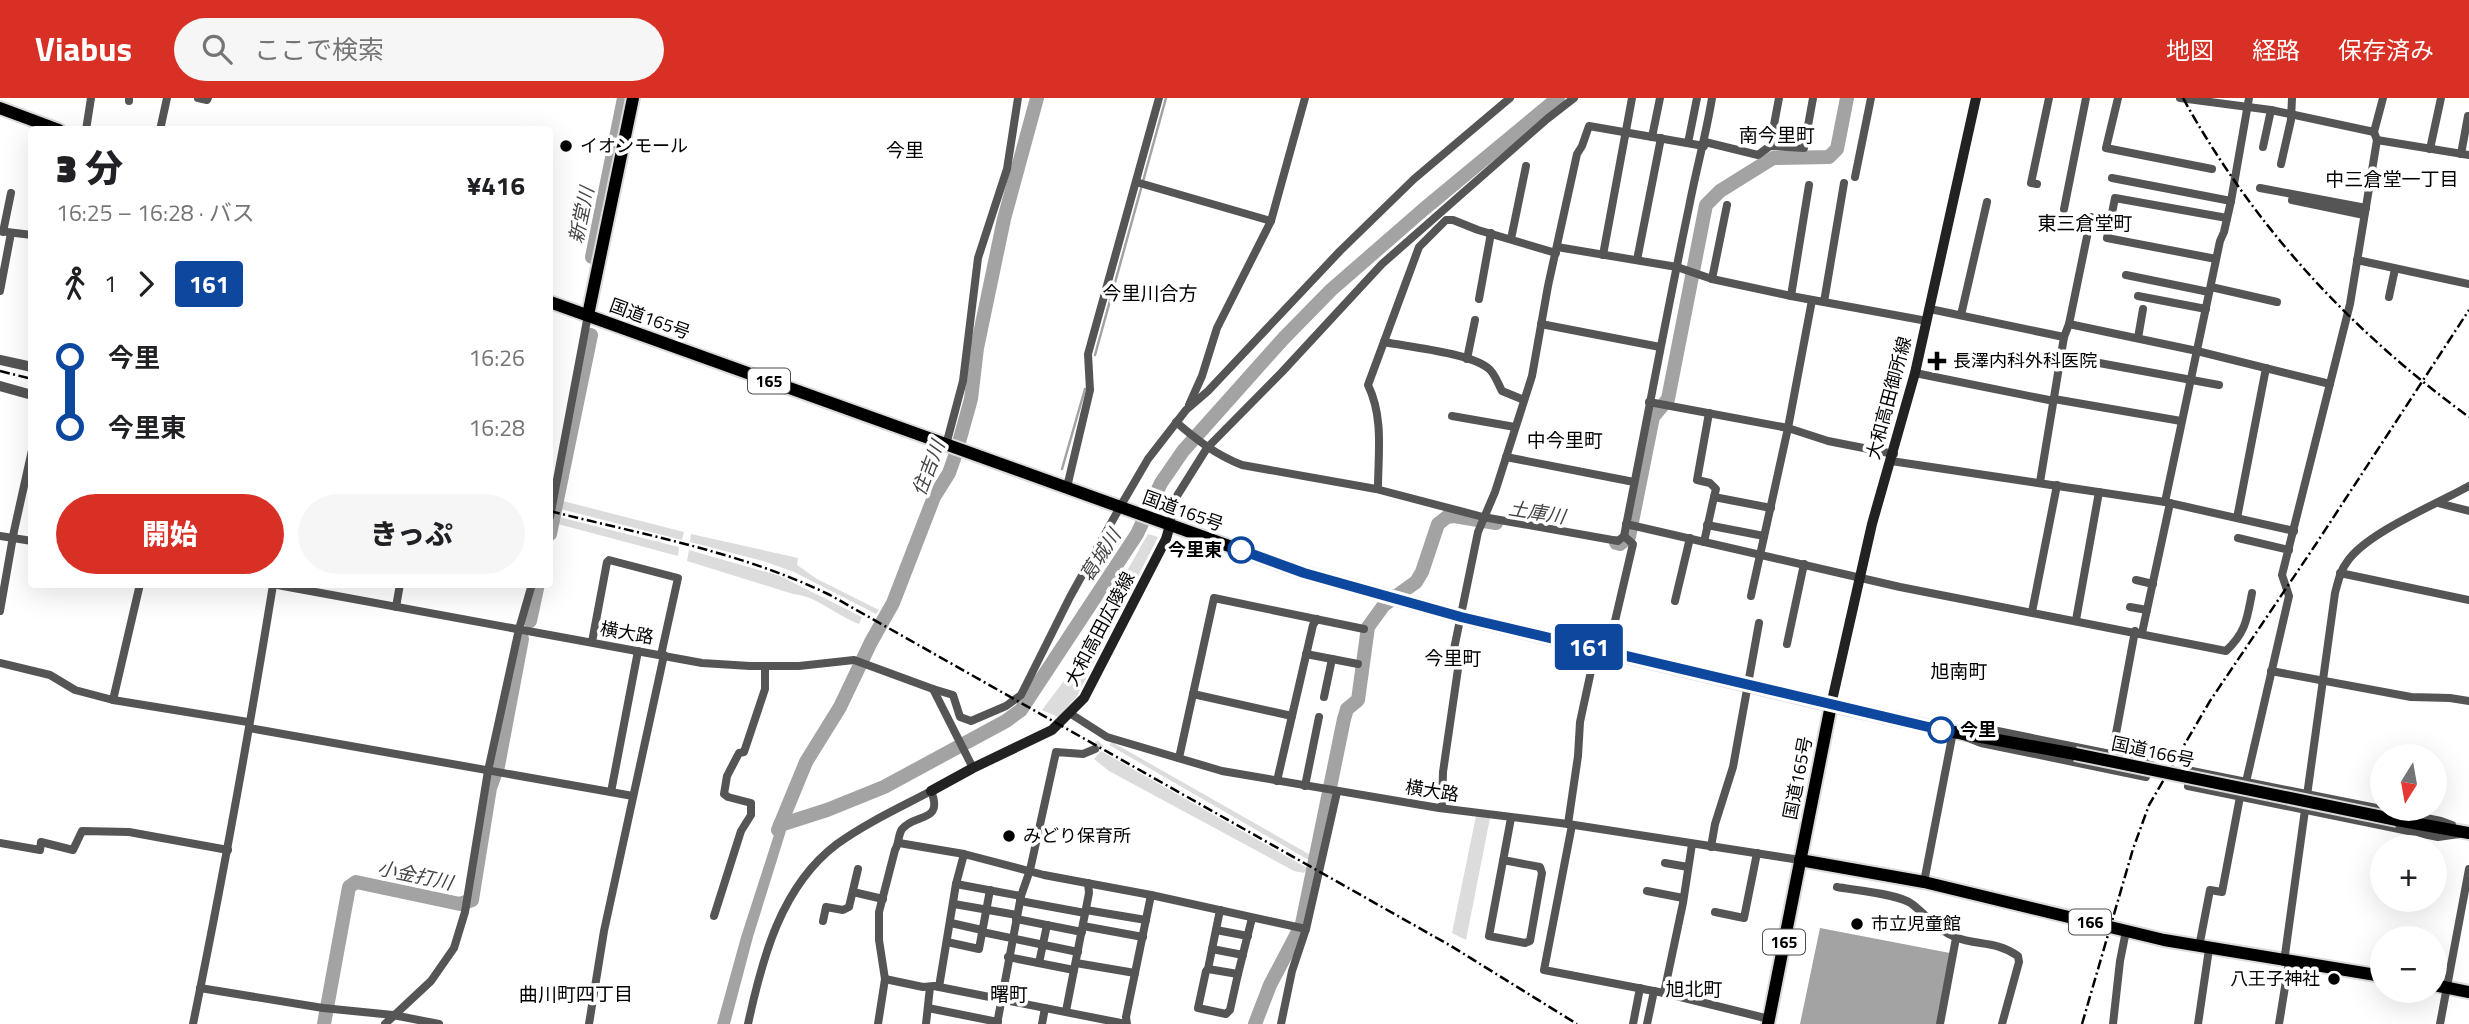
<!DOCTYPE html>
<html lang="ja">
<meta charset="utf-8">
<style>
:root{--surface:#fff;--page:#f6f6f6;--text:#202124;--muted:#757577;--accent:#d93025}
body{margin:0;font-family:"Titillium Web","Noto Sans JP",sans-serif;background:var(--page);color:var(--text);height:100vh;display:flex;flex-direction:column;font-size:26px;white-space:nowrap}
*{box-sizing:border-box;margin:0}
p{font-size:23px;color:var(--muted)}
.icon{flex:none;width:38px;height:38px;fill:none;stroke:currentColor;stroke-width:2;stroke-linecap:round;stroke-linejoin:round}
.map{position:relative;flex:1;overflow:hidden}
.drawer{position:absolute;left:28px;top:28px;width:525px;height:462px;display:flex;flex-direction:column;background:var(--surface);border-radius:7px;box-shadow:0 7px 28px #0002}
.drawer>*{flex:none}
.badge{padding:0 14px;border-radius:5px;font-size:24px;line-height:46px}
.needle{width:46px;rotate:191deg}
.tools{position:absolute;left:2370px;top:646px;display:grid;gap:14px}
.tools a{display:grid;place-items:center;width:77px;height:77px;border-radius:50%;background:var(--surface);box-shadow:0 7px 28px #0002;font-size:35px}
.map>.badge{position:absolute;translate:-50% -50%;box-shadow:0 0 0 4px #fff}
.legs{display:flex;align-items:center;gap:10px;height:77px;padding:0 28px;font-size:23px}
.legs p{margin-inline-start:auto}
.head{display:flex;align-items:center;justify-content:space-between;height:119px;padding:0 28px}
h1{font-size:38px;font-weight:800;line-height:52px}
.button{display:flex;gap:14px;margin-top:auto;padding:14px 28px}
.button a{flex:1;height:80px;border-radius:42px;background:var(--accent);color:#fff;font-size:28px;font-weight:800;line-height:80px;text-align:center}
.button a+a{background:var(--page);color:var(--text)}
ul{padding:0 28px;list-style:none}
li{display:flex;align-items:center;gap:24px;height:70px;font-size:26px}
li i{display:grid;place-items:center;width:10px;height:100%;margin:0 9px;background:currentColor}
li i::after{content:'';width:18px;height:18px;margin:-9px;border:5px solid;border-radius:50%;background:var(--surface)}
li p{margin-inline-start:auto}
li:first-child i{background:linear-gradient(#0000 50%,currentColor 0)}
li:last-child i{background:linear-gradient(currentColor 50%,#0000 0)}
header{display:flex;align-items:center;gap:42px;box-sizing:border-box;height:98px;padding:0 35px;background:var(--accent);color:#fff}
header strong{font-size:33px}
nav{display:flex;gap:38px;margin-inline-start:auto;font-size:24px}
.search{width:490px;height:63px;background:var(--page);display:flex;align-items:center;gap:18px;box-sizing:border-box;padding:0 24px;border-radius:38px;color:var(--muted);font-size:26px}
.map>svg:first-child{display:block}
</style>
<header>
<strong>Viabus</strong>
<div class="search"><svg class="icon" aria-label="search" viewBox="0 0 24 24"><circle cx="10" cy="10" r="6"/><path d="M15 15l6 6"/></svg>ここで検索</div>
<nav><a>地図</a><a>経路</a><a>保存済み</a></nav>
</header>
<div class="map">
<svg width="2469" height="926" viewBox="0 0 2469 926">
<rect width="100%" height="100%" fill="#fff"/>
<g fill="#dcdcdc">
<path d="M563 403 684 434 682 442 560 411Z"/>
<path d="M559 419 679 449 678 458 558 426Z"/>
<path d="M691 436 798 460 797 467 817 481 879 512 876 516 794 474 763 463 690 444Z"/>
<path d="M1148 436 1158 439 1077 598 1058 619 1042 612 1066 580Z"/>
<path d="M689 452 780 478 862 519 859 526C835 517 817 498 793 496L687 463Z"/>
<path d="M1112 644 1314 759 1312 764 1109 647Z"/>
<path d="M1101 653 1307 770 1304 775 1294 773 1109 673 1094 661Z"/>
<path d="M1476 718 1490 720 1466 842 1452 835Z"/>
</g>
<g fill="#a3a3a3">
<path d="M781 715 789 717 786 733 753 839 730 926H717L741 839Z"/>
<path d="M1820 830 1950 855 1937 926H1800Z"/>
</g>
<g fill="none" stroke-linecap="round" stroke-linejoin="round">
<g stroke="#a3a3a3" stroke-width="2.5">
<path d="M1095 257 1166 0"/>
<path d="M1062 371 1085 291"/>
</g>
<g stroke="#a3a3a3" stroke-width="14">
<path d="M592 159 624 0"/>
<path d="M550 436 591 237"/>
<path d="M1616 445 1620 446 1629 439 1653 319 1668 301 1706 107 1720 93 1773 60 1829 59 1837 51 1847 0"/>
<path d="M530 523 538 486"/>
<path d="M780 727 827 712 884 689 1006 623 1021 612 1137 436 1161 385 1183 353 1283 241 1331 192 1424 111 1558 0"/>
<path d="M778 732 806 664 840 609 871 544 893 505 934 399 949 375 956 355 971 301 977 250 1004 121 1037 0"/>
<path d="M324 926 349 789 356 784 460 806 472 802 490 690 498 668 522 541"/>
<path d="M1255 926 1270 887 1302 826 1344 621 1347 611 1358 602 1368 529 1384 507 1416 484 1422 474 1438 426 1447 419 1454 418 1496 425"/>
</g>
<path stroke="#d9d9d9" stroke-width="8" stroke-dasharray="8 4" stroke-linecap="butt" d="M1095 651 1102 643"/>
<g stroke="#dbdbdb" stroke-width="16">
<path id="primary" d="M588 217 633 0"/>
</g>
<g stroke="#dbdbdb" stroke-width="16">
<g id="trunk">
<path d="M0 10 59 32"/>
<path d="M550 204 1304 475 1461 519 1831 607 1948 633 2075 656"/>
<path d="M2397 722 2469 735"/>
<path d="M1800 762 1924 784 2164 842 2382 878"/>
<path d="M2434 887 2469 894"/>
<path d="M1768 926 1831 607"/>
</g>
</g>
<g stroke="#555" stroke-width="8">
<path d="M198 0 207 2 208 0"/>
<path d="M2118 0 2106 50 2212 71"/>
<path d="M2180 0 2271 12 2374 34"/>
<path d="M129 3V0"/>
<path d="M86 32 91 0"/>
<path d="M160 32 167 0"/>
<path d="M1652 39 1660 0"/>
<path d="M2377 42 2469 57"/>
<path d="M1705 44 1758 57 1770 48 1804 50 1813 0"/>
<path d="M1688 45 1697 0"/>
<path d="M1770 48 1779 0"/>
<path d="M2263 49 2271 12"/>
<path d="M2430 51 2441 0"/>
<path d="M2461 56 2468 18"/>
<path d="M2281 66 2291 22 2292 0"/>
<path d="M1855 79 1871 0"/>
<path d="M2112 80 2231 103"/>
<path d="M1136 84 1271 123"/>
<path d="M2037 86 2031 85 2049 0"/>
<path d="M2260 90 2366 110"/>
<path d="M2292 102 2364 117"/>
<path d="M2064 111 2086 0"/>
<path d="M3 134 11 95"/>
<path d="M7 134 32 137"/>
<path d="M1511 141 1526 68"/>
<path d="M1557 149 1677 169 1712 181 1791 198 1927 223"/>
<path d="M1603 157 1632 0"/>
<path d="M2216 161 2107 140 2115 100 2227 120"/>
<path d="M1637 162 1661 40"/>
<path d="M2357 162 2469 186"/>
<path d="M2126 177 2209 194"/>
<path d="M1712 181 1727 107"/>
<path d="M2211 189 2277 204"/>
<path d="M0 193 11 135"/>
<path d="M1791 198 1809 87"/>
<path d="M2138 198 2206 211"/>
<path d="M2389 199 2395 171"/>
<path d="M1479 201 1491 135"/>
<path d="M1824 204 1844 85"/>
<path d="M1930 211 2064 239"/>
<path d="M1961 217 1987 104"/>
<path d="M1541 226 1660 249"/>
<path d="M2069 226 2197 253 2330 286"/>
<path d="M2138 240 2143 211"/>
<path d="M1384 244C1410 249 1469 255 1488 270 1495 275 1498 286 1502 293L1524 302"/>
<path d="M2061 258 2219 287"/>
<path d="M1467 261 1475 222"/>
<path d="M1915 275 2054 303"/>
<path d="M2054 301 2181 323"/>
<path d="M1649 304 1788 330 1828 343 1894 356"/>
<path d="M1189 307 1202 278 1217 230 1271 123 1305 0"/>
<path d="M1709 315 1697 382 1710 385 1716 391 1714 399"/>
<path d="M1452 318 1515 329"/>
<path d="M1176 324C1197 342 1216 357 1242 367L1376 391 1483 419 1618 443 1624 438C1646 328 1666 218 1689 109 1696 72 1706 37 1712 0"/>
<path d="M946 347 963 283 978 160 1007 71 1018 0"/>
<path d="M1506 359 1634 384"/>
<path d="M1891 363 2165 404 2294 433"/>
<path d="M2040 384 2064 239 2069 226 2091 119"/>
<path d="M1067 389 1090 292 1088 256 1159 0"/>
<path d="M1378 391C1378 356 1384 320 1368 287L1419 149 1446 122H1453L1478 132 1556 155"/>
<path d="M2165 404 2220 143 2224 134 2231 103 2249 0"/>
<path d="M2438 405 2469 413"/>
<path d="M550 419 588 217"/>
<path d="M2237 420 2266 270"/>
<path d="M1626 426 1900 489 2226 553C2246 534 2247 521 2252 495"/>
<path d="M1170 427 1175 401 1207 350 1282 274 1382 166 1547 21 1574 0"/>
<path d="M1707 427 1764 438"/>
<path d="M0 438 32 443"/>
<path d="M2238 440 2289 452"/>
<path d="M1704 444 1714 399 1771 410"/>
<path d="M2340 475 2469 502"/>
<path d="M2136 482 2153 486"/>
<path d="M272 486 702 565 750 568H799L854 562 933 591 973 670"/>
<path d="M1751 498 1788 330 1812 202"/>
<path d="M1675 503 1690 440"/>
<path d="M396 509 400 486"/>
<path d="M2130 509 2147 512"/>
<path d="M0 513 14 433 32 352"/>
<path d="M2032 514 2057 387"/>
<path d="M2076 522 2099 394"/>
<path d="M2142 535 2170 405"/>
<path d="M592 544 607 464 609 462 678 480 661 557"/>
<path d="M1787 546 1804 466"/>
<path d="M1608 553 1633 446 1624 438"/>
<path d="M1306 556 1358 566"/>
<path d="M0 565 50 577 75 592 113 602 248 624"/>
<path d="M2271 573 2411 599 2450 600 2469 603"/>
<path d="M933 591 953 597 960 619 971 623 1006 608 1021 597 1070 499 1120 409 1148 361 1186 312 1208 293 1340 153 1414 81 1510 0"/>
<path d="M1193 596 1292 618"/>
<path d="M1324 599 1332 561"/>
<path d="M113 602 140 486"/>
<path d="M1071 616 1107 639 1222 673 1439 710 1568 726 1800 762"/>
<path d="M249 630 633 698"/>
<path d="M1983 630 2150 664 2146 679 1981 645 1953 634Z"/>
<path d="M2112 657 2135 533"/>
<path d="M1179 660 1214 500 1364 531"/>
<path d="M1277 683 1313 527 1317 521"/>
<path d="M2246 684 2289 498 2282 477 2350 206 2377 42 2374 34 2383 0"/>
<path d="M1305 688 1319 619"/>
<path d="M611 694 638 553"/>
<path d="M1442 710 1443 674 1459 564 1454 551 1478 434 1495 394 1532 278 1548 188 1577 56 1582 48 1589 28 1704 48"/>
<path d="M1568 726 1578 658 1580 624 1596 550"/>
<path d="M1572 727 1544 872 1664 895 1769 921"/>
<path d="M2452 727 2441 723 2192 673 2188 688 2438 739 2459 736"/>
<path d="M0 745 40 752 41 744 73 752 82 733 129 734 228 752"/>
<path d="M899 745 964 756 1044 777 1151 797 1306 831"/>
<path d="M1711 749 1715 726 1733 669 1759 525"/>
<path d="M1503 762 1540 769 1542 775 1530 843 1525 845 1489 838 1511 720"/>
<path d="M1665 765 1688 769"/>
<path d="M1924 784 1953 634"/>
<path d="M956 786 1021 798"/>
<path d="M1837 789C1854 792 1900 796 1912 806 1926 817 1938 832 1955 839 1977 848 1995 842 2018 858L2019 864 2002 926"/>
<path d="M1647 793 1683 800"/>
<path d="M853 794 883 801"/>
<path d="M1020 803 1085 815"/>
<path d="M954 806 1017 817"/>
<path d="M1086 812 1146 822"/>
<path d="M1220 812 1208 871 1238 876 1252 820"/>
<path d="M1715 814 1744 820 1757 755"/>
<path d="M714 818 741 733 751 717V705L728 699 724 696 727 678 739 655 744 654 765 591V568"/>
<path d="M1016 821 1082 834"/>
<path d="M823 823 826 809 843 812 849 809 858 771"/>
<path d="M951 825 982 832"/>
<path d="M1083 828 1143 839"/>
<path d="M1216 832 1248 838"/>
<path d="M982 834 1078 854"/>
<path d="M947 844 979 851 990 792"/>
<path d="M2199 849 2210 792 2222 794 2240 699"/>
<path d="M1212 851 1243 857"/>
<path d="M1008 859 1074 872"/>
<path d="M2284 864 2335 495C2338 484 2340 473 2347 464 2366 435 2437 406 2469 388"/>
<path d="M1039 865 1047 827"/>
<path d="M1076 865 1135 875"/>
<path d="M1208 871 1206 873 1198 910 1226 916 1230 912 1238 876"/>
<path d="M885 881 923 889 934 888 1126 926"/>
<path d="M939 889 956 786 964 756"/>
<path d="M200 890 323 910 393 917 439 926"/>
<path d="M1664 895 1683 805 1692 746"/>
<path d="M928 910 998 924"/>
<path d="M1066 913 1089 795 1088 785"/>
<path d="M193 926C223 780 249 634 273 487"/>
<path d="M385 926 431 883 454 850 465 814 488 673 519 531 532 486"/>
<path d="M589 926 604 833 664 557"/>
<path d="M748 926C762 861 781 788 837 746 866 725 899 710 931 693 944 725 915 715 902 731 898 737 899 746 895 752L879 814V842L885 881 878 926"/>
<path d="M926 926 930 889"/>
<path d="M997 926 1021 798 1030 772 1056 654 1083 656 1095 651"/>
<path d="M1042 926 1045 910"/>
<path d="M1127 926 1126 919 1151 797"/>
<path d="M1281 926 1292 873 1306 831 1337 694"/>
<path d="M1633 926 1640 890"/>
<path d="M1647 926 1654 893"/>
<path d="M1940 926 1956 840"/>
<path d="M2113 926 2120 863 2126 833"/>
<path d="M2198 926 2209 851"/>
<path d="M2279 926 2289 864"/>
<path d="M2440 926 2469 771"/>
</g>
<g stroke="#555" stroke-width="10">
<path d="M0 262 32 269"/>
<path d="M0 288 32 297"/>
</g>
<g stroke="#222" stroke-width="10">
<path d="M1831 607 1872 426 1915 275 1976 0"/>
<path d="M931 693 973 670 1052 632 1084 600 1166 441 1170 427"/>
</g>
<use href="#primary" stroke="#000" stroke-width="12"/>
<use href="#trunk" stroke="#000" stroke-width="12"/>
<g stroke="#000" stroke-width="2.5" stroke-dasharray="10 3.5 2 3.5" stroke-linecap="butt">
<path d="M2183 0C2254 129 2351 233 2469 319"/>
<path d="M0 273 32 281"/>
<path d="M550 413C644 437 742 454 830 497L1451 848 1577 926"/>
<path d="M2082 926 2133 751 2149 707 2210 603 2316 446 2469 212"/>
</g>
<g stroke="#dbdbdb" stroke-width="16" stroke-linecap="butt">
<path id="trunk-bridge" d="M2075 656 2397 722"/>
</g>
<use href="#trunk-bridge" stroke="#000" stroke-width="12"/>
</g>
<g fill="none" stroke-linecap="round" stroke-linejoin="round">
<g stroke="#fff" stroke-width="16">
<path id="line-1" d="M1241 452 1304 475 1461 519 1941 632"/>
</g>
<use href="#line-1" stroke="#0e479e" stroke-width="10"/>
</g>
<g fill="#000" stroke="#fff" stroke-width="2.5">
<circle cx="566" cy="48" r="7"/>
<path d="M1933.5 252.5h7v7h7v7h-7v7h-7v-7h-7v-7h7z"/>
<circle cx="1009" cy="738" r="7"/>
<circle cx="1857" cy="826" r="7"/>
<circle cx="2334" cy="881" r="7"/>
</g>
<g fill="#fff" stroke="#0e479e" stroke-width="3.5">
<circle cx="1241" cy="452" r="12"/>
<circle cx="1941" cy="632" r="12"/>
</g>
<g text-anchor="middle" stroke-width="7" stroke-linejoin="round" paint-order="stroke">
<g fill="#fff" stroke="#4c4c4c" stroke-width="2">
<rect x="748" y="270.5" width="42" height="25" rx="5"/>
<rect x="2069" y="811.5" width="42" height="25" rx="5"/>
<rect x="1763" y="831.5" width="42" height="25" rx="5"/>
</g>
<g font-size="16" font-weight="bold" fill="#000">
<text x="769" y="289">165</text>
<text x="2090" y="830">166</text>
<text x="1784" y="850">165</text>
</g>
<g font-size="18" fill="#000" stroke="#fff" text-anchor="start">
<text x="580" y="54">イオンモール</text>
<text x="1953" y="269">長澤内科外科医院</text>
<text x="1023" y="744">みどり保育所</text>
<text x="1871" y="832">市立児童館</text>
<text x="2320" y="887" text-anchor="end">八王子神社</text>
</g>
<g font-size="18" fill="#000" stroke="#fff">
<text transform="translate(650 221) rotate(20)" y="6">国道165号</text>
<text transform="translate(1889 300) rotate(-75)" y="6">大和高田御所線</text>
<text transform="translate(1183 413) rotate(20)" y="6">国道165号</text>
<text transform="translate(1100 531) rotate(-62)" y="6">大和高田広陵線</text>
<text transform="translate(627 535) rotate(10)" y="6">横大路</text>
<text transform="translate(2153 654) rotate(12)" y="6">国道166号</text>
<text transform="translate(1798 680) rotate(-79)" y="6">国道165号</text>
<text transform="translate(1432 693) rotate(9)" y="6">横大路</text>
</g>
<g font-size="18" font-weight="bold" fill="#000" stroke="#fff" text-anchor="end">
<text x="1222" y="458">今里東</text>
<text x="1960" y="638" text-anchor="start">今里</text>
</g>
<g font-size="19" fill="#000" stroke="#fff">
<text x="1777" y="44">南今里町</text>
<text x="905" y="59">今里</text>
<text x="2392" y="88">中三倉堂一丁目</text>
<text x="2085" y="132">東三倉堂町</text>
<text x="1150" y="202">今里川合方</text>
<text x="1565" y="349">中今里町</text>
<text x="1453" y="567">今里町</text>
<text x="1959" y="580">旭南町</text>
<text x="1694" y="898">旭北町</text>
<text x="576" y="903">曲川町四丁目</text>
<text x="1009" y="903">曙町</text>
</g>
<g font-size="19" font-style="italic" fill="#444" stroke="#fff">
<text transform="translate(581 117) rotate(-78)" y="7">新堂川</text>
<text transform="translate(928 370) rotate(-69)" y="7">住吉川</text>
<text transform="translate(1537 414) rotate(9)" y="7">土庫川</text>
<text transform="translate(1100 457) rotate(-57)" y="7">葛城川</text>
<text transform="translate(415 777) rotate(12)" y="7">小金打川</text>
</g>
</g>
</svg>
<div class="tools">
<a><svg class="needle" viewBox="-14 -14 28 28"><path d="M0-13l5 13h-10z" fill="#e53935"/><path d="M0 13l5-13h-10z" fill="#757577"/></svg></a>
<a>+</a>
<a>−</a>
</div>
<b class="badge" style="left:1589px;top:549px;background:#0e479e;color:#fff">161</b>
<section class="drawer">
<div class="head"><div><h1>3 分</h1><p>16:25 – 16:28 · バス</p></div><b>¥416</b></div>
<div class="legs"><svg class="icon" aria-label="walk" viewBox="0 0 24 24"><circle cx="13" cy="4" r="2"/><path d="M13 8l-2 6 4 7M11 14l-3 7M7 12l3-4h3l4 4"/></svg>1<svg class="icon" aria-label="forward" viewBox="0 0 24 24"><path d="M9 5l7 7-7 7"/></svg><b class="badge" style="background:#0e479e;color:#fff">161</b></div>
<ul>
<li><i style="color:#0e479e"></i><b>今里</b><p>16:26</p></li>
<li><i style="color:#0e479e"></i><b>今里東</b><p>16:28</p></li>
</ul>
<div class="button"><a>開始</a><a>きっぷ</a></div>
</section>
</div>
